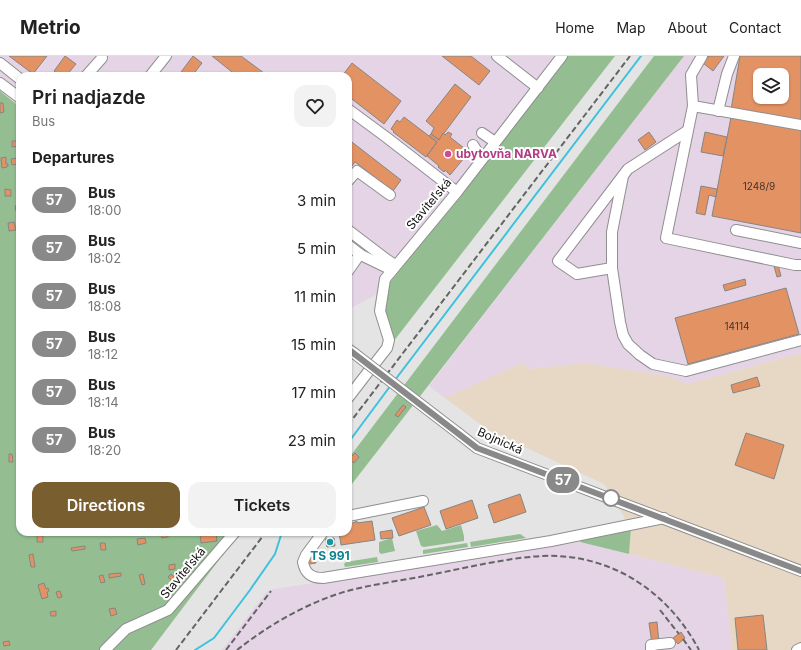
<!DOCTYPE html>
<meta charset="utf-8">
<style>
:root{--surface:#fff;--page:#f2f2f2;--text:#222;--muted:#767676;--line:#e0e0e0;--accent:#795e30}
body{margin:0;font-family:Inter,sans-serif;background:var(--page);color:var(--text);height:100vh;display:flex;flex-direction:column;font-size:15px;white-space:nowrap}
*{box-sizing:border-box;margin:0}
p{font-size:13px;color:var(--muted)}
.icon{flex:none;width:22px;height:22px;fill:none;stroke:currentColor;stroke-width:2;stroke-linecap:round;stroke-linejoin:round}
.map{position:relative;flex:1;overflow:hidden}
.details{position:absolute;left:16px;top:16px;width:336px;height:464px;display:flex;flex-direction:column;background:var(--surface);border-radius:12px;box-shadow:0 1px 3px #0004}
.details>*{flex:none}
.badge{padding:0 8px;border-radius:13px;font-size:14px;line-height:26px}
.fabs{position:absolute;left:753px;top:12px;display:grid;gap:8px}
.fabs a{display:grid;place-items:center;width:36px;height:36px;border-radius:8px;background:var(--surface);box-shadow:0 1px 3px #0004;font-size:20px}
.map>.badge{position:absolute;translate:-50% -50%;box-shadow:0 0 0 2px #fff}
h2{padding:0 16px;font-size:15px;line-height:36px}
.round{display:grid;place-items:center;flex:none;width:42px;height:42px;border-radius:12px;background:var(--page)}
.overview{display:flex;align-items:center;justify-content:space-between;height:68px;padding:0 16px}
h1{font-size:19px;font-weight:600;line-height:30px}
.action{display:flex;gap:8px;margin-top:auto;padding:8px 16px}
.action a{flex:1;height:46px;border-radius:12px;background:var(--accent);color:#fff;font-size:16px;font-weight:600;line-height:46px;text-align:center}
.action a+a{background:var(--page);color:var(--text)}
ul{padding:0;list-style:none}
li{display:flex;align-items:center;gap:12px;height:48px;padding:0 16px}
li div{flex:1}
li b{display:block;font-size:15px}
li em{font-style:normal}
li .badge{min-width:44px;font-weight:700;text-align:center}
header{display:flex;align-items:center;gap:24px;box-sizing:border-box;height:56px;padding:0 20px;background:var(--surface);border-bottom:1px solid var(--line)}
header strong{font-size:19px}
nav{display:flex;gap:22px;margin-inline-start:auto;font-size:14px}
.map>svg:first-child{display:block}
</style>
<header>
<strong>Metrio</strong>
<nav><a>Home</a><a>Map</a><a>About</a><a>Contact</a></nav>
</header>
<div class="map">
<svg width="801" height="594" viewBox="0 0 801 594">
<rect width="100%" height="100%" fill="#e4e4e5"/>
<path fill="#e7d7c5" d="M801 297V594H732L724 522 629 498 631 472 604 428 488 374 445 342 524 306 527 313 586 307 668 320 687 328Z"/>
<g fill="#e4d4e6" fill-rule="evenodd">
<path d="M0 0H567L388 229 377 238 348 254V20H20V39L0 24Z"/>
<path d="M684 0H801V297L687 328 668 320 586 307 527 313 524 306 445 342 429 330ZM760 19H782V41H760Z"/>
<path d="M580 486 724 522 732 594H222L268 534Z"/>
</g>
<g fill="#94be92">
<path d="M567 0H615L393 286 385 258 388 229Z"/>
<path d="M654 0H684L348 433V403Z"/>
<path d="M0 35 20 51V476H240L151 594H0Z"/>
<path d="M437 469 442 475 461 469 464 480V485L424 491 421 490 416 475Z"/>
<path d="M631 472 629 498 580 486 582 484Z"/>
<path d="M520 478 526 482 471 491 470 486Z"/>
<path d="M392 482 395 495 381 498 379 496V486Z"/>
<path d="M467 487 468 491 423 498V494Z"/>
<path d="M377 501 378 506 345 511 344 508 346 506Z"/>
</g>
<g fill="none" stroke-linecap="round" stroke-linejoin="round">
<g stroke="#3fc1dc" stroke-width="2">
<path d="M395 324 641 0"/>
<path d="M348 387 391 329"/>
<path d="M195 594 214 582 250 534 275 498 282 476"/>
</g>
</g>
<g fill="#e39264" stroke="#868584" fill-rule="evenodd">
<path d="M9 0H47L33 18Z"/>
<path d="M65 0 76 8 66 20H61L54 15Z"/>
<path d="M193 0 202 7 192 20H178Z"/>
<path d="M212 0H241L268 20H237Z"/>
<path d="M442 0H471L490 15 479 29Z"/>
<path d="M709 0H724L713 15 703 7Z"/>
<path d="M740 0H801V66L731 54ZM760 19H782V41H760Z"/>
<path d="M352 7 401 45 384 68 348 40V20H342Z"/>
<path d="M455 28 471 41 439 84 431 78 434 72 426 65Z"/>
<path d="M0 47H3L4 56 0 57Z"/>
<path d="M404 61 437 86 426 101 393 76 394 75 391 73 397 64 400 66Z"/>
<path d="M731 61 801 74V177L712 160Z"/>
<path d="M448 76 452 78 450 81 469 96 450 119 445 114 444 116 438 111 439 110 427 100 437 86 429 80 431 78 439 84 443 77 445 79Z"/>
<path d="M649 76 656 86 645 94 638 84Z"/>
<path d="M705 76 727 81 723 100 701 96Z"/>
<path d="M348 83 401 124 393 135 355 106 348 115Z"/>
<path d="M12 85H20V90L12 91Z"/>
<path d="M6 101V108H8V110H7V111L2 112 1 102Z"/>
<path d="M17 102V108L12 109 11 103Z"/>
<path d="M701 130 717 133 716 141 709 139 705 159 696 157Z"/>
<path d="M5 133 11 134V140H5Z"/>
<path d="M20 149V156V155H16L15 150Z"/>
<path d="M14 166 16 174 9 175 8 167Z"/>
<path d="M778 209 781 220 777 221 774 210Z"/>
<path d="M745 223 746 229 725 235 723 229Z"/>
<path d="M786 232 799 278 688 308 675 262Z"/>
<path d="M757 321 760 330 733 337 731 329Z"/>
<path d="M403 349 406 351 398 361 395 359Z"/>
<path d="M746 377 784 389 774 423 735 409Z"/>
<path d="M355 397 359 401 354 407 349 403Z"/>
<path d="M9 398H12L13 406H9Z"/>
<path d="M520 438 526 456 494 467 488 449Z"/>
<path d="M17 442H20V455H18Z"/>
<path d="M472 444 478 462 446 473 440 455Z"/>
<path d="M424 451 431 469 399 480 392 462Z"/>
<path d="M357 465V467L372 465 375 484 341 489 339 476H348V469Z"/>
<path d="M392 474 393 482 381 483 380 476Z"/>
<path d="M216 476 217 485 201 487 200 478Z"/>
<path d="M168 477V481L162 482 161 478Z"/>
<path d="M37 479 43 480V486H37Z"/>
<path d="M145 482 146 487 138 489 137 483Z"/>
<path d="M334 482 335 490 327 491 325 483Z"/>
<path d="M100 487H105L106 494H101Z"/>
<path d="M85 490V493L72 495 71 492Z"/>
<path d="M33 498 35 511H31L29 499Z"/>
<path d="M309 501H315L316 507 310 508Z"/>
<path d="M175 508V513L169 514V509Z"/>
<path d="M121 517V520L109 522V518Z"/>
<path d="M143 518 145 528 142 529 139 519Z"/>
<path d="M171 518 175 522 172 525 168 521Z"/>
<path d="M103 519 105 526 101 527 99 520Z"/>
<path d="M44 527 46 533 48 532 49 535 47 536 48 541 42 543 38 529Z"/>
<path d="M60 535 62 541 58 542 56 536Z"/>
<path d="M115 552 117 558 111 560 109 553Z"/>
<path d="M56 555V560H51L50 556Z"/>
<path d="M763 559 767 594H738L735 562Z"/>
<path d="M657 566 659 587 652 588 649 567Z"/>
<path d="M681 576 685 582 678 588 673 582Z"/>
<path d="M9 585 10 589 4 590 3 586Z"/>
</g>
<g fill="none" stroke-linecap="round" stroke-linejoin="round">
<g stroke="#8f8f90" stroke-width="12">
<g id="minor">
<path d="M497 0 538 32"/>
<path d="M702 0 691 19 693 50 666 182 795 209H801"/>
<path d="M0 7 20 23"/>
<path d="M86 20 102 2"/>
<path d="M150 20 166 0"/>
<path d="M0 27 20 42"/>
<path d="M693 50 801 69"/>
<path d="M348 53 386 81 457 136"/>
<path d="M718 55 727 18 734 0"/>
<path d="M482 77 495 86"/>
<path d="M473 89 482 103"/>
<path d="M623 120 612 176V212L620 266 623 279 628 288 640 299 653 308 686 315 801 284"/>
<path d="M348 125 357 115 390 139"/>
<path d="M348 174 386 203 395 209"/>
<path d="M736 174 801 187"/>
<path d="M348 189 361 199 392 214"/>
<path d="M612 212 577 218 558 205 628 113 687 75"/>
<path d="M348 215 360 198"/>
<path d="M348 293 355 298"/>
<path d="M376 306 387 292 389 284 380 255 385 223 457 136 562 0"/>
<path d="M348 342 368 316"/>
<path d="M458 377 477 392 482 394 801 515"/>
<path d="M348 460 423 445"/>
<path d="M323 476 306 499 303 506C305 518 312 522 323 522L551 485 664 462"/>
<path d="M105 594 126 573 168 554 235 476"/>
<path d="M651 594V589L670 587"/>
<path d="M797 594 801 592"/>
</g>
</g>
<use href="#minor" stroke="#fff" stroke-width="10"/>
<g stroke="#646465" stroke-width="2" stroke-dasharray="6 3" stroke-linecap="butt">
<path d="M348 369 630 0"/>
<path d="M660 554 679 578"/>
<path d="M683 583 691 594"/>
<path d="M176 594 266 476"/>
<path d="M226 594 271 535"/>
<path d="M237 594C270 568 310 545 351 534 379 527 407 524 434 518 470 511 506 502 542 500 610 497 668 535 699 594"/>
</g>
<g stroke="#8f8f90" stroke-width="12" stroke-linecap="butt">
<path id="minor-bridge" d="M355 298 458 377"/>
</g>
<use href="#minor-bridge" stroke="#fff" stroke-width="10"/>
</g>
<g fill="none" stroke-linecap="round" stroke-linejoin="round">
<g stroke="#fff" stroke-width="9">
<path id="line" d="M348 293 477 392 801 515"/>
</g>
<use href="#line" stroke="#898989" stroke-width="6"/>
</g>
<circle fill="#d1479c" stroke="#fff" stroke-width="1.5" cx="448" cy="98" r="4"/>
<circle fill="#fff" stroke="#898989" stroke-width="2" cx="611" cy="442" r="8"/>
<circle fill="#0f9aa8" stroke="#fff" stroke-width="1.5" cx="330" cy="486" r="4"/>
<g text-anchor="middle" stroke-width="4" stroke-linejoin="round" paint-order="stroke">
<g font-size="10" fill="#463227">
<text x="759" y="134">1248/9</text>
<text x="737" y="274">14114</text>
</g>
<g font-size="12" font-weight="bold" fill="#b23c85" stroke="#fff" text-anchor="start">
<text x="456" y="102">ubytovňa NARVA</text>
</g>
<g font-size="12" fill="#121213" stroke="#fff">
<text transform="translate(429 148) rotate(-50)" y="4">Staviteľská</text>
<text transform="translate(500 385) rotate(24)" y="4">Bojnická</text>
<text transform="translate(183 517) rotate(-50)" y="4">Staviteľská</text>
</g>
<g font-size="12" font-weight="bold" fill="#0d838f" stroke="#fff">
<text x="330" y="504">TS 991</text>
</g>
</g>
</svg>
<div class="fabs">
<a><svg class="icon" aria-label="layers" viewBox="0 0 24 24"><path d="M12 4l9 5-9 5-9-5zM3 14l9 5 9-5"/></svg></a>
</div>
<b class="badge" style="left:563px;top:424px;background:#898989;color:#fff">57</b>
<section class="details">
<div class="overview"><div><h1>Pri nadjazde</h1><p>Bus</p></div><a class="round"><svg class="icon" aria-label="heart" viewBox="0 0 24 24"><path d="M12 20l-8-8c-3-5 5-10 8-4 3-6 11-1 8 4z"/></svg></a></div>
<h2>Departures</h2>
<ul>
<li><span class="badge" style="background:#898989;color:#fff">57</span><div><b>Bus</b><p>18:00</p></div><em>3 min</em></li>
<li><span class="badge" style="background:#898989;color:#fff">57</span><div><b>Bus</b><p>18:02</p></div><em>5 min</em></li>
<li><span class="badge" style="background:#898989;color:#fff">57</span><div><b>Bus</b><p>18:08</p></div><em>11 min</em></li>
<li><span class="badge" style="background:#898989;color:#fff">57</span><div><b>Bus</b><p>18:12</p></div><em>15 min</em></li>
<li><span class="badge" style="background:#898989;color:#fff">57</span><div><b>Bus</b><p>18:14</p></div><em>17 min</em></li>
<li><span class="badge" style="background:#898989;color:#fff">57</span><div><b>Bus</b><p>18:20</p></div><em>23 min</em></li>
</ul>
<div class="action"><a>Directions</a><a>Tickets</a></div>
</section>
</div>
